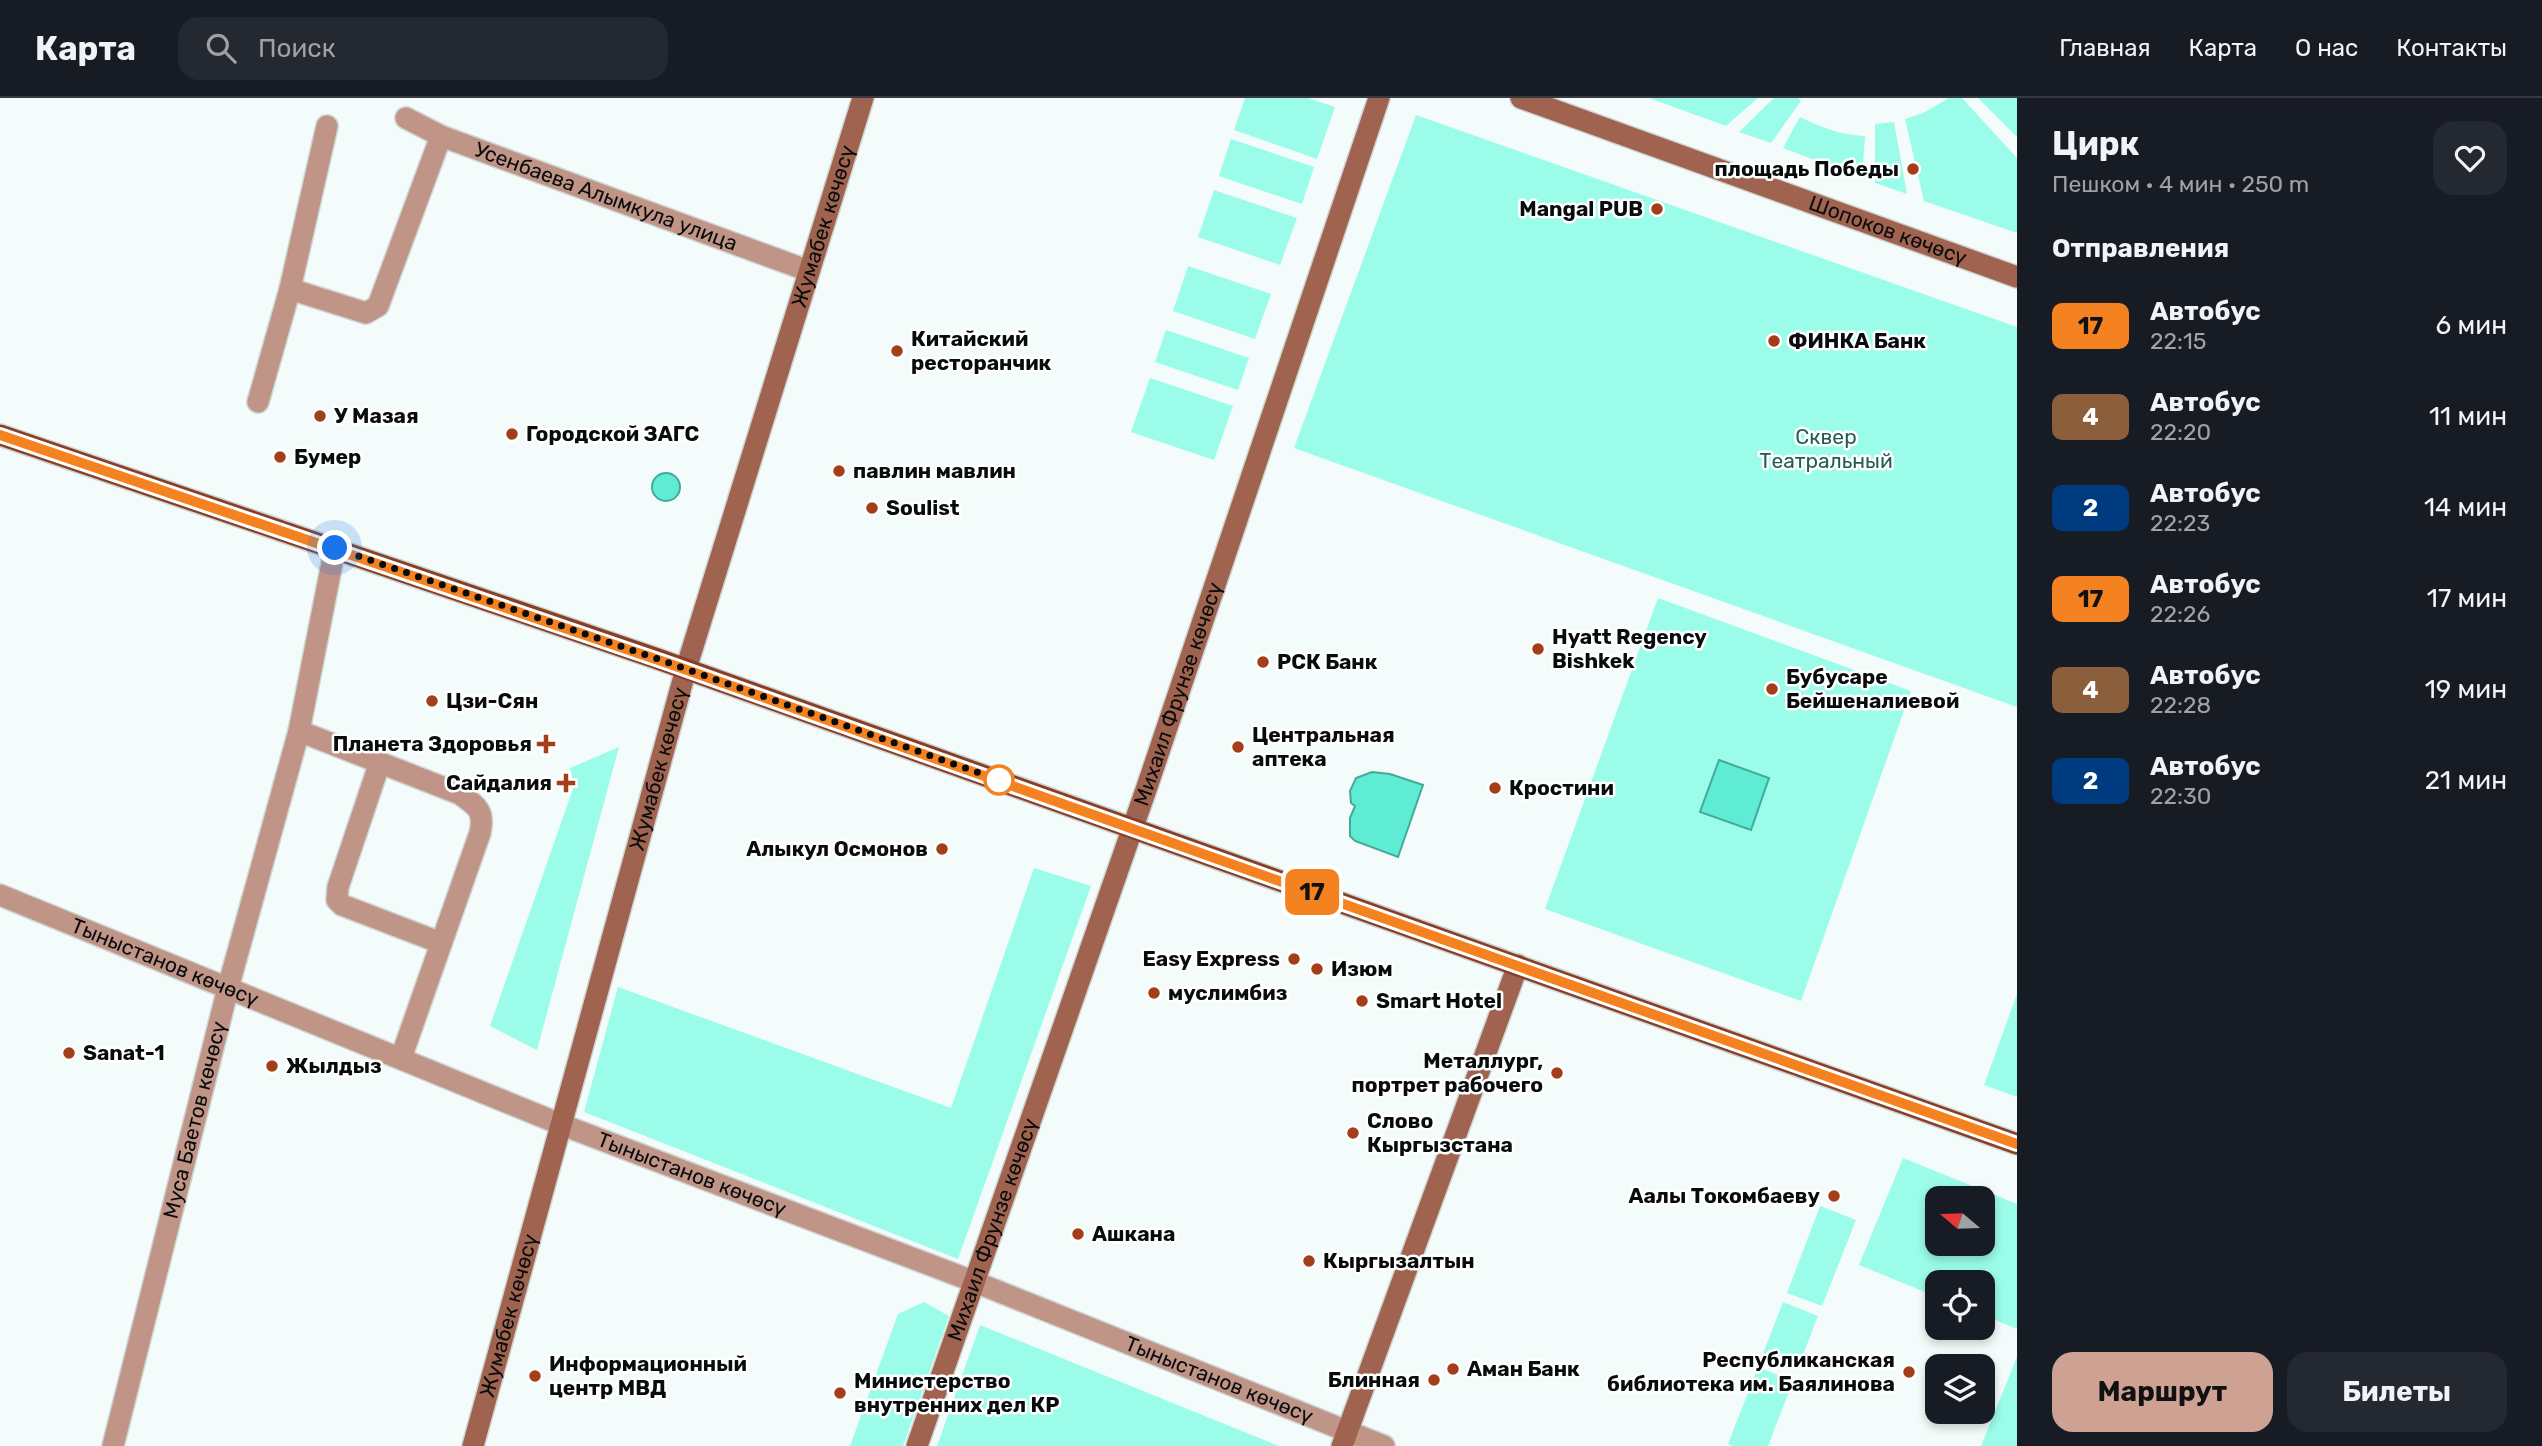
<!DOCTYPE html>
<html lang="ru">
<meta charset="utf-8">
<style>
:root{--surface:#171b24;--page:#242831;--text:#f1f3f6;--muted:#9ea1a6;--line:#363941;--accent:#cea293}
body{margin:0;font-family:Rubik,sans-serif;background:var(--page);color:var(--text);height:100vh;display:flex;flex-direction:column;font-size:26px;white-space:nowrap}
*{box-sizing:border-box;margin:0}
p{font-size:23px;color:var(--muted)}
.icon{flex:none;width:38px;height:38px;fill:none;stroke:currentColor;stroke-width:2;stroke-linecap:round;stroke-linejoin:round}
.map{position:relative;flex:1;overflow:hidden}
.drawer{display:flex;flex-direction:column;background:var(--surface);width:525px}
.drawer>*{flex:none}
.badge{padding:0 14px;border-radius:10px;font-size:24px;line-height:46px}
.needle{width:46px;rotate:289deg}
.controls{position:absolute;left:1925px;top:1088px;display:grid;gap:14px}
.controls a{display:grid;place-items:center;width:70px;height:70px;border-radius:14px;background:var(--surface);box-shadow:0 4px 10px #0003;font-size:35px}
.you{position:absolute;width:35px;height:35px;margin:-18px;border:5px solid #fff;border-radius:50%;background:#1a73e8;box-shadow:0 0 0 10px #1a73e833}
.map>.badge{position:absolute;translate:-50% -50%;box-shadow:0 0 0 4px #fff}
h2{padding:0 35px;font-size:26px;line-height:63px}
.round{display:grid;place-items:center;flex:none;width:74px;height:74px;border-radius:21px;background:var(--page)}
.summary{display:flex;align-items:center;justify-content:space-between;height:119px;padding:0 35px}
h1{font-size:33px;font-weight:700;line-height:52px}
.action{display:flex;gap:14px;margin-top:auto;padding:14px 35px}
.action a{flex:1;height:80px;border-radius:21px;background:var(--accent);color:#111;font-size:28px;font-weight:700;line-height:80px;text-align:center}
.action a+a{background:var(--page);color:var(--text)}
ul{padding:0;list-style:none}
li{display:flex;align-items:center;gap:21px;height:91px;padding:0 35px}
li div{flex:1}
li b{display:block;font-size:26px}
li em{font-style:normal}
li .badge{min-width:77px;font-weight:700;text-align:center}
header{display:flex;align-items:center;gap:42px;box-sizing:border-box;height:98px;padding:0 35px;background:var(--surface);border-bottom:2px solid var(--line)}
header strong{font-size:33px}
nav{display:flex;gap:38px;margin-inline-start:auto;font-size:24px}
.search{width:490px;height:63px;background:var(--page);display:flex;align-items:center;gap:18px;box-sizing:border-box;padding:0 24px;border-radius:21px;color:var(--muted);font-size:26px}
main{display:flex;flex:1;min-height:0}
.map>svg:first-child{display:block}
</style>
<header>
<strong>Карта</strong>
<div class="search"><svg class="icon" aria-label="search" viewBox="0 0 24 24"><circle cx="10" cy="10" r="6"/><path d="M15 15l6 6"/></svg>Поиск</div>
<nav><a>Главная</a><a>Карта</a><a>О нас</a><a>Контакты</a></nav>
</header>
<main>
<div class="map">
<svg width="2017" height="1348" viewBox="0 0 2017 1348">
<rect width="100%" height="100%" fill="#f3fcfa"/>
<g fill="#9afce9" fill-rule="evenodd">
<path d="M1245 0H1308L1335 9 1317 61 1234 32Z"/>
<path d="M1649 0H1758L1726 28Z"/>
<path d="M1774 0H1798L1801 3 1771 45 1739 34Z"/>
<path d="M1949 0H1962L2017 60V135L1924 103 1905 21 1923 15Z"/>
<path d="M1978 0H2017V39Z"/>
<path d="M1416 17 2017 229V609L1294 350Z"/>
<path d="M1800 19C1822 30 1841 37 1865 38L1862 80 1783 50Z"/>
<path d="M1894 24 1907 96 1875 85V26Z"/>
<path d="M1231 41 1314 69 1302 106 1219 78Z"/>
<path d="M1214 92 1297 120 1280 167 1198 139Z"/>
<path d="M1188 168 1271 196 1255 241 1173 213Z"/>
<path d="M1166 232 1249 260 1238 292 1155 264Z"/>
<path d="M1150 280 1233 308 1214 362 1131 334Z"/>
<path d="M1658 500 1911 593 1801 903 1545 811Z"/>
<path d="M619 649 537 952 490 928 574 688 570 670Z"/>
<path d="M1034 770 1091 788 958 1161 584 1014 618 889 951 1010Z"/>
<path d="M2017 896V999L1984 987Z"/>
<path d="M1903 1060 2017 1106V1231L1983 1217V1185H1937V1199L1859 1167ZM1937 1101H1983V1146H1937Z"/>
<path d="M1820 1108 1856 1122 1822 1208 1787 1195Z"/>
<path d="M924 1204 949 1218 903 1348H850L898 1216Z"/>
<path d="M1783 1204 1818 1218 1797 1272 1762 1258Z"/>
<path d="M980 1227 1279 1348H937Z"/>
<path d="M2017 1259V1348H1981Z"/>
<path d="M1758 1269 1793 1283 1768 1348H1733L1728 1346Z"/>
</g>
<g fill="#5fecd4" stroke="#45a998" stroke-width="2">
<circle cx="666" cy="389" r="14"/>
<path d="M1719 662 1769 680 1751 732 1700 714Z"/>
<path d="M1372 674 1390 676 1423 687 1398 759 1355 743 1350 738V720L1355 708 1351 705 1350 693 1356 680Z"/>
</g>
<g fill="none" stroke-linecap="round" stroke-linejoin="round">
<g stroke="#ced6d4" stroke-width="24">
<g id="street">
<path id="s1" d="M406 20 441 38 809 173"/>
<path d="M290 191 366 215 378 208 441 38"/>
<path d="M258 304 290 191 327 28"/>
<path d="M299 633 460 696C477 708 485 713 480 735L401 960"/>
<path d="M380 664 338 789 337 802 342 807 441 845"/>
<path id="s2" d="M0 797 560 1026 975 1184 1384 1348"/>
<path id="s3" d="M113 1348 228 890 299 633 335 450"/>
</g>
</g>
<g stroke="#ced6d4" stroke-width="24">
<g id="secondary">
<path id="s4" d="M1521 0 2017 179"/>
<path id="s5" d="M473 1348 686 571 863 0"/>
<path id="s6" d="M917 1348 1148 686 1379 0"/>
<path d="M1342 1348 1518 867"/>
</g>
</g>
<g stroke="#ced6d4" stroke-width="24">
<path id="primary" d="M0 337 655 560 2017 1046"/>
</g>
<use href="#street" stroke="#c09486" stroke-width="21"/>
<use href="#secondary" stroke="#a0634f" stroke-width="21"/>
<use href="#primary" stroke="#883e27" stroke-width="21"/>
</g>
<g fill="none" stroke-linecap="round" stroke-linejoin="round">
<g stroke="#fff" stroke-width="16">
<path id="line" d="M0 337 670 566 2017 1046"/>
</g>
<use href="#line" stroke="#f58220" stroke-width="10"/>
<path stroke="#090c0c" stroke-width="7" stroke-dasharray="0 12.6" d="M335 450 655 560 999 682"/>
</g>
<g fill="#a43e1a" stroke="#fff" stroke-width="2.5">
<circle cx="1913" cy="71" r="7"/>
<circle cx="1657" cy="111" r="7"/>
<circle cx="1774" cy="243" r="7"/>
<circle cx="897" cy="253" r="7"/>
<circle cx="320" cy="318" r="7"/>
<circle cx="512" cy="336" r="7"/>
<circle cx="280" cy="359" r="7"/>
<circle cx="839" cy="373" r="7"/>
<circle cx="872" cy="410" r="7"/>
<circle cx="1538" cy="551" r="7"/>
<circle cx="1263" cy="564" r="7"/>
<circle cx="1772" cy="591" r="7"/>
<circle cx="432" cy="603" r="7"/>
<path d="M542.5 635.5h7v7h7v7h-7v7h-7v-7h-7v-7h7z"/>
<circle cx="1238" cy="649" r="7"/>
<path d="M562.5 674.5h7v7h7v7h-7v7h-7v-7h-7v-7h7z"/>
<circle cx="1495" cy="690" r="7"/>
<circle cx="942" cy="751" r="7"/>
<circle cx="1294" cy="861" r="7"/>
<circle cx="1317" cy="871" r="7"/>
<circle cx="1154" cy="895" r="7"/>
<circle cx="1362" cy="903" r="7"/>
<circle cx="69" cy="955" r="7"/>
<circle cx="272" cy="968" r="7"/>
<circle cx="1557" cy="975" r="7"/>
<circle cx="1353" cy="1035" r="7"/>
<circle cx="1834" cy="1098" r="7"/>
<circle cx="1078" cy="1136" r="7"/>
<circle cx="1309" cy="1163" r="7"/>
<circle cx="1453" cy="1271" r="7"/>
<circle cx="1909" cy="1274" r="7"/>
<circle cx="535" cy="1278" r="7"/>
<circle cx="1434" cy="1282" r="7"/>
<circle cx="840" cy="1295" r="7"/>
</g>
<circle fill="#fff" stroke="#f58220" stroke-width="3.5" cx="999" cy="682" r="14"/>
<g text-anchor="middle" stroke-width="5" stroke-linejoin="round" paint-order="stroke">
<g font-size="21" font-weight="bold" fill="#090c0c" stroke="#fff" text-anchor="start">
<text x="1899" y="78" text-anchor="end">площадь Победы</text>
<text x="1643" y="118" text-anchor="end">Mangal PUB</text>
<text x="911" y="248">Китайский<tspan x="911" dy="24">ресторанчик</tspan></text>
<text x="1788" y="250">ФИНКА Банк</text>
<text x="334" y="325">У Мазая</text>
<text x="526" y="343">Городской ЗАГС</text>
<text x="294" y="366">Бумер</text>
<text x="853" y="380">павлин мавлин</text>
<text x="886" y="417">Soulist</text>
<text x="1552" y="546">Hyatt Regency<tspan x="1552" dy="24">Bishkek</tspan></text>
<text x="1277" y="571">РСК Банк</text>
<text x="1786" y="586">Бубусаре<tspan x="1786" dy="24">Бейшеналиевой</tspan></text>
<text x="446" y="610">Цзи-Сян</text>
<text x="1252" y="644">Центральная<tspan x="1252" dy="24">аптека</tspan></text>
<text x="532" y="653" text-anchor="end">Планета Здоровья</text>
<text x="552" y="692" text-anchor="end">Сайдалия</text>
<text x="1509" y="697">Кростини</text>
<text x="928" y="758" text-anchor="end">Алыкул Осмонов</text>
<text x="1280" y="868" text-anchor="end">Easy Express</text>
<text x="1331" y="878">Изюм</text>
<text x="1168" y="902">муслимбиз</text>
<text x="1376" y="910">Smart Hotel</text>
<text x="83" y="962">Sanat-1</text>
<text x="1543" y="970" text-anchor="end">Металлург,<tspan x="1543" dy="24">портрет рабочего</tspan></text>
<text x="286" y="975">Жылдыз</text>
<text x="1367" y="1030">Слово<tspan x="1367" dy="24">Кыргызстана</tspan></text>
<text x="1820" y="1105" text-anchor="end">Аалы Токомбаеву</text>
<text x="1092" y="1143">Ашкана</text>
<text x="1323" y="1170">Кыргызалтын</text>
<text x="1895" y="1269" text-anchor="end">Республиканская<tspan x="1895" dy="24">библиотека им. Баялинова</tspan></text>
<text x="549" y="1273">Информационный<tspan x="549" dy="24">центр МВД</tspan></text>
<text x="1467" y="1278">Аман Банк</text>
<text x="1420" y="1289" text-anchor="end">Блинная</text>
<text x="854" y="1290">Министерство<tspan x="854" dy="24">внутренних дел КР</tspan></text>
</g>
<g font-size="21" fill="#090c0c" stroke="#fff">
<text dy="7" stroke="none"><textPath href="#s1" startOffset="215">Усенбаева Алымкула улица</textPath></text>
<text dy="7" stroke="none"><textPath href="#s5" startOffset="1269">Жумабек көчөсү</textPath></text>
<text dy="7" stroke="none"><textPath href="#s4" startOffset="390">Шопоков көчөсү</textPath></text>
<text dy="7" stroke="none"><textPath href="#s6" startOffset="796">Михаил Фрунзе көчөсү</textPath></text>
<text dy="7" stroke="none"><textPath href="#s5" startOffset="702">Жумабек көчөсү</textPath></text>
<text dy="7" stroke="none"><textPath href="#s2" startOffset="178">Тыныстанов көчөсү</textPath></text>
<text dy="7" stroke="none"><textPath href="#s3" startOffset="336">Муса Баетов көчөсү</textPath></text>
<text dy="7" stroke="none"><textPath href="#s2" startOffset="746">Тыныстанов көчөсү</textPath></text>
<text dy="7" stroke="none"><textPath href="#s6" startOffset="229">Михаил Фрунзе көчөсү</textPath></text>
<text dy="7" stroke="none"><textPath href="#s5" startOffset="135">Жумабек көчөсү</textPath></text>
<text dy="7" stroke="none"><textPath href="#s2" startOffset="1312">Тыныстанов көчөсү</textPath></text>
</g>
<g font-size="21" fill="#225c52" stroke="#fff">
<text x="1826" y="346">Сквер<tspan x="1826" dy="24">Театральный</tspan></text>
</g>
</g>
</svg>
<div class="controls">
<a><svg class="needle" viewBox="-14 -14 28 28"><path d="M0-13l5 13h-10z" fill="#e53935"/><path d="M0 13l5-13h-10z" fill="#9ea1a6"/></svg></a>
<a><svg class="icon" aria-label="locate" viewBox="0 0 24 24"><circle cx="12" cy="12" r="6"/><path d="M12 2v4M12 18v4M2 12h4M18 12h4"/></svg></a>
<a><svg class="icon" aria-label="layers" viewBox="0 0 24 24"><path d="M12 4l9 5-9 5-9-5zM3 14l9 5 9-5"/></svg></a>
</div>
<div class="you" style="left:335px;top:450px"></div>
<b class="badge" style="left:1312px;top:794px;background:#f58220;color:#111">17</b>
</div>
<section class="drawer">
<div class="summary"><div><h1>Цирк</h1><p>Пешком · 4 мин · 250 m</p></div><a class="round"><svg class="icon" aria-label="heart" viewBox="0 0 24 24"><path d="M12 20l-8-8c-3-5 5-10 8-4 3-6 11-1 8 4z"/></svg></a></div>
<h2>Отправления</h2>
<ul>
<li><span class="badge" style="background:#f58220;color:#111">17</span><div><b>Автобус</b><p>22:15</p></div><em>6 мин</em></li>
<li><span class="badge" style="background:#8b5e3c;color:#fff">4</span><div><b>Автобус</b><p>22:20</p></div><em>11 мин</em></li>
<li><span class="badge" style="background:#003b80;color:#fff">2</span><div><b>Автобус</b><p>22:23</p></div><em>14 мин</em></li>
<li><span class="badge" style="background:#f58220;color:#111">17</span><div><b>Автобус</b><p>22:26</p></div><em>17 мин</em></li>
<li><span class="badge" style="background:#8b5e3c;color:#fff">4</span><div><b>Автобус</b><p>22:28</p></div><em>19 мин</em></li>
<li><span class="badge" style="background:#003b80;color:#fff">2</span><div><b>Автобус</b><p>22:30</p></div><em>21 мин</em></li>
</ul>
<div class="action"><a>Маршрут</a><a>Билеты</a></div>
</section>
</main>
